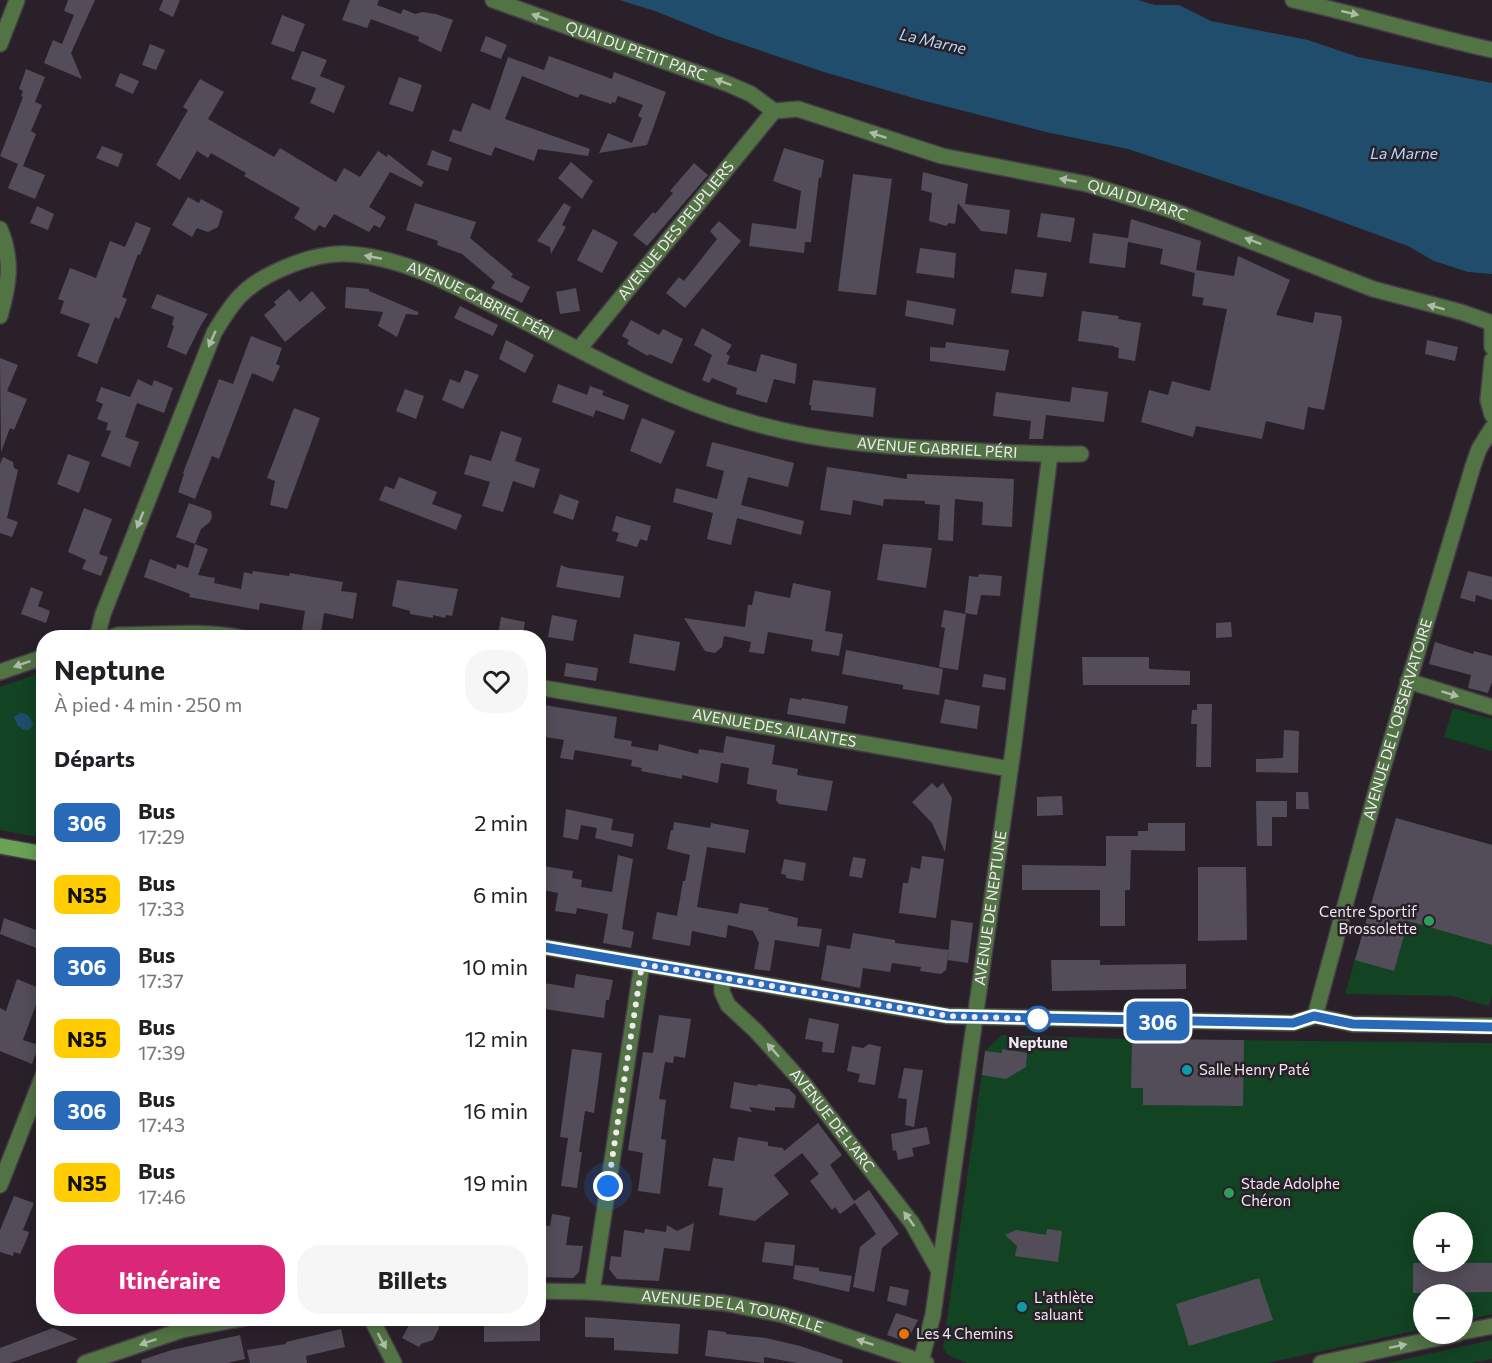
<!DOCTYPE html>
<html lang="fr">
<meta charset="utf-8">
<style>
:root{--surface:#fff;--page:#f6f6f6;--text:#202124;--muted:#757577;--accent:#db2777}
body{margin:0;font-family:Commissioner,sans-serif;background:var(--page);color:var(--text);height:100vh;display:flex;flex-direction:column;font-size:22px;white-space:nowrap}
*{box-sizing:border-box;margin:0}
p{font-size:20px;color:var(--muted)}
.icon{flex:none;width:33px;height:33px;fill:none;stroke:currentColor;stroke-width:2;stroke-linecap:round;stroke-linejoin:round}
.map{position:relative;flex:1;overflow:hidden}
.side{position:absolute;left:36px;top:630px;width:510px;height:696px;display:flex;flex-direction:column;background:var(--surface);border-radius:24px;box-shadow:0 3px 15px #0003}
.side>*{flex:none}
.badge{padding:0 12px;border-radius:9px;font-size:21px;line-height:39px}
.buttons{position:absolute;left:1413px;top:1212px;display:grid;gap:12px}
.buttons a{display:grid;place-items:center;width:60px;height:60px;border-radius:50%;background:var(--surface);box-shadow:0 3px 15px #0003;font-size:30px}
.you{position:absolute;width:30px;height:30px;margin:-15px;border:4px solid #fff;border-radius:50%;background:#1a73e8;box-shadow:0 0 0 9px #1a73e833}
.map>.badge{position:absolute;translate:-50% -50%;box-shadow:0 0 0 3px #fff}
h2{padding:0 18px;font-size:22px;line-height:54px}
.round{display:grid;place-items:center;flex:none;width:63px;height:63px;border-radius:24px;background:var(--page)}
.headline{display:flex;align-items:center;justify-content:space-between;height:102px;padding:0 18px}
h1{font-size:28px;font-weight:700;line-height:45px}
.button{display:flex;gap:12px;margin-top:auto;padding:12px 18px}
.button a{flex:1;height:69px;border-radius:24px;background:var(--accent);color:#fff;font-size:24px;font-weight:700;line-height:69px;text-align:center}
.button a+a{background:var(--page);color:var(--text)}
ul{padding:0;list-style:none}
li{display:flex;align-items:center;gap:18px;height:72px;padding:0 18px}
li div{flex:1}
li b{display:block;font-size:22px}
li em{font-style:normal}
li .badge{min-width:66px;font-weight:700;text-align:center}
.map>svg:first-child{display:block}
</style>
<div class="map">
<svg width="1492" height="1363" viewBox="0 0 1492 1363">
<rect width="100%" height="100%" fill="#2a202a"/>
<g fill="#124323" fill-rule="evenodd">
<path d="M43 672V838L0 830V687Z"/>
<path d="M1453 708 1492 719V751L1444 737Z"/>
<path d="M1396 818 1492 845V996L1489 1006 1452 996 1345 994Z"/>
<path d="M1002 1035 1132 1039 1492 1043V1314L1463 1321 1462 1294H1424L1423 1329 1268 1363H967L948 1355 943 1348 985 1051ZM1424 1222H1462V1262H1424Z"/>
<path d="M1492 1340V1359L1472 1363H1387Z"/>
</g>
<g fill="#1f4d6b">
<path d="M619 0H1138L1155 5H1179L1211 21 1308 40 1358 57 1492 83V274L1468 272 1434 261 1408 246 1307 209 1128 149 1046 132 917 99 824 72 720 37 655 11Z"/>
<path d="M20 713C27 712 32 718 33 725L29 730H24L18 726 14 717Z"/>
</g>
<g fill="#534d5a">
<path d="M68 0H95L71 53 82 79 44 63 53 40 62 44 74 15 64 11Z"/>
<path d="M163 0H180L173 17 159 10Z"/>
<path d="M350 0H379L377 5 401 14 403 9 415 14 422 12 436 14 453 20 441 52 418 41 419 37 371 19 367 28 342 20Z"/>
<path d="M282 15 305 24 294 52 271 44Z"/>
<path d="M486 36 507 45 501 59 480 51Z"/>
<path d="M150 44 165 50 156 70 142 65Z"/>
<path d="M302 51 327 60 320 76 345 86 334 113 310 103 316 88 291 79Z"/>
<path d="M549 56 612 79 614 72 666 92 647 145 599 153 608 133 632 143 642 118 638 116 643 105 618 96 615 103 612 102 611 104 580 94 578 98 522 76 505 119 590 149 588 156 538 149 534 161 495 147 491 156 449 141 453 129 461 132 472 103 490 110 508 57 544 70Z"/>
<path d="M26 69 45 77 35 102 42 105 31 131 36 134 23 166 45 175 35 199 8 188 18 164 0 156 23 97 21 96 23 91 19 89Z"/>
<path d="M120 73 139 81 133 94 115 86Z"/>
<path d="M399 77 422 85 413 112 389 104Z"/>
<path d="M200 79 224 92 208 119 274 157 280 148 336 182 344 168 360 177 378 151 387 157 388 154 424 182 421 187 390 172 369 207 386 217 380 228 374 225 369 232 334 214 325 228 319 225 315 231 294 218 300 208 244 176 246 173 211 153 208 158 197 151 180 180 156 165 188 110 183 107Z"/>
<path d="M102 146 123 154 118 167 96 158Z"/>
<path d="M784 148 824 160 821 178 819 177 811 242H805L804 253 749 246 752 223 796 229 801 191 773 181Z"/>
<path d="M432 150 452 158 448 171 427 165Z"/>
<path d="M571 162 593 181 582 199 558 178Z"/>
<path d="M694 163 708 175 647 246 633 235 653 212 655 214 673 193 670 191Z"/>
<path d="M923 172 968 184 965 204 1010 210 1007 234 981 231 958 203 955 224 949 223 946 226 929 221 932 193 921 190Z"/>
<path d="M853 174 892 179 876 295 838 291Z"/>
<path d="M188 197 199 203 201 199 223 211 218 227 208 232 197 228 192 237 172 225Z"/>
<path d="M415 203 476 222 470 238 513 274 511 277 530 287 522 303 491 288 495 282 462 254 437 245 438 241 406 230Z"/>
<path d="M564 203 571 207 562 225 566 227 551 254 550 247 537 241Z"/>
<path d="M37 206 54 214 48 230 30 223Z"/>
<path d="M1041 213 1075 218 1071 242 1037 237Z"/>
<path d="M1131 219 1201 241 1196 270 1234 276 1238 256 1290 280 1276 315 1313 323 1315 312 1341 316 1342 322 1324 410 1308 407 1304 430 1266 421 1262 439 1196 426 1193 437 1141 422 1149 390 1168 395 1172 381 1210 391 1227 309 1202 305 1204 298 1192 296 1195 273 1160 264 1163 249 1128 242 1125 268 1089 263 1093 233 1128 238Z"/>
<path d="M719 221 741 241 685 308 666 293 679 277 684 281 717 239 710 231Z"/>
<path d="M136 222 151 228 140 255 138 254 122 297 127 299 119 319 115 317 97 364 77 356 90 324 60 313 64 301 58 299 70 268 96 278 110 241 125 247Z"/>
<path d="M593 229 618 242 602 273 577 260Z"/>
<path d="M920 248 956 253 954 278 916 273Z"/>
<path d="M1015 269 1047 273 1043 297 1011 293Z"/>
<path d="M346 287 369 289V291L418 312V315L406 314 397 337 378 326 383 312 345 308Z"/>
<path d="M576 288 580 311 560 314 556 292Z"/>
<path d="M289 289 300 302 312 291 326 308 285 342 264 315 276 305 274 302Z"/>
<path d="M157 294 208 314 200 327 186 355 167 347 174 326 172 325 174 317 151 308Z"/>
<path d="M907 300 956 309 953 325 905 316Z"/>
<path d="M460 306 498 325 493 336 454 318Z"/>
<path d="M1082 311 1119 316 1118 319 1141 323 1135 361 1118 358 1119 348 1114 347V346L1078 341Z"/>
<path d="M631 320 659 335 663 329 683 339 672 364 649 354 648 356 627 344 629 340 622 336Z"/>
<path d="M702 328 732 345 726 354 730 356 727 364 756 372 761 354 797 364 795 384 774 379 767 403 736 394 737 388 712 378 709 383 702 380 712 355 694 345Z"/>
<path d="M251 336 282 348 276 364 280 366 273 382 252 373 219 459 212 456 195 499 178 492 184 474 183 473 219 379 233 384Z"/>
<path d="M506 340 534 355 525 373 499 359Z"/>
<path d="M1427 340 1458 347 1455 361 1425 354Z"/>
<path d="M946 342 1009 350 1005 371 930 361V347L945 348Z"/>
<path d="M0 358 18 365 7 391 27 399 14 430 10 428 1 452Z"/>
<path d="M465 370 479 375 463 409 442 400 450 379 460 383Z"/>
<path d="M138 379 152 386 154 380 173 388 164 413 137 403 125 437 139 442 130 467 101 456 111 431 106 430 108 423 97 419 103 404 96 401 101 387 130 397Z"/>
<path d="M813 380 876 388 873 417 811 410V405H809Z"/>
<path d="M558 384 587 395 590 386 604 391 602 395 629 405 624 420 596 410 593 417 552 402Z"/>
<path d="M1072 387 1108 392 1104 422 1046 415 1043 439H1029L1031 421 993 416 996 392 1070 402Z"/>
<path d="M405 389 424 396 416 419 396 411Z"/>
<path d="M294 408 320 418 287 509 270 505 275 481 267 478Z"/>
<path d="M642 418 675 431 661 464 630 451Z"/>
<path d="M501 431 522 438 515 461 540 469 534 488 513 481 503 512 482 506 490 482 464 474 470 455 491 461Z"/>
<path d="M712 442 794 463 788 487 748 477 741 505 804 521 801 535 737 518 731 545 707 539 713 513 673 502 676 488 717 499 724 471 706 466Z"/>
<path d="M68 454 90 462 79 493 57 484Z"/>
<path d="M3 457 13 462 14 468 18 470 7 518 18 522 12 537 0 533V464Z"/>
<path d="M827 467 907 479V474L1014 479 1012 527 982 525 983 502 955 499 953 541 938 540 940 505 925 504V501L884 499 883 506 853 500 851 515 820 510Z"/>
<path d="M399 477 437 492 432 504 462 515 456 530 379 500 385 486 394 489Z"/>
<path d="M560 494 579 501 573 520 553 513Z"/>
<path d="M189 503 211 511 212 517 210 522 201 529 195 544 208 549 198 575 215 578 214 583 241 589 244 572 252 574 253 571 289 576 290 573 343 582 341 591 357 593 353 619 324 613 321 633 302 630 305 611 260 603 259 610 189 597 190 594 144 577 150 559 176 569 177 564 188 568 195 544 176 537Z"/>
<path d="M84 508 112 519 99 554 108 557 101 576 82 569 86 560 68 552Z"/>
<path d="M616 516 651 526 647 541 640 539 637 547 616 541 619 533 612 531Z"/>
<path d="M883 544 932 548 926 588 877 580Z"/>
<path d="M561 565 568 568 624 576 620 598 556 587Z"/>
<path d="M1468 571 1492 577V600L1476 595 1475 602 1460 598Z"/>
<path d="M979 574 1002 576 1000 596 981 595 977 615 965 613 969 576 978 577Z"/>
<path d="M397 580 458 589 452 616 446 615 445 618 433 615V618L410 614V611L392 606Z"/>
<path d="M793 583 831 591 825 631 843 634 839 656 811 651 813 640 768 632 764 654 749 652 751 642 724 636 722 647 715 653 705 651 684 618 745 627 748 605H752L755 591 790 598Z"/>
<path d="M31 587 43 592 38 606 50 611 46 623 21 614Z"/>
<path d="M944 610 966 614 958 670 939 667 945 628 941 627Z"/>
<path d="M552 615 577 620 573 641 548 637Z"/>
<path d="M501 617 525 622 522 638 498 635Z"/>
<path d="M1231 622 1232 637 1216 638V623Z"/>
<path d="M634 634 680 642 675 671 629 663Z"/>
<path d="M1435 642 1473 654 1474 651 1492 656V682L1488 693 1468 688 1471 675 1429 664Z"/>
<path d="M846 650 943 669 939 695 903 689V685L842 674Z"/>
<path d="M1082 657H1149V669L1190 671V685H1083Z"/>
<path d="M566 663 598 668 596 681 564 676Z"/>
<path d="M984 674 1006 678 1005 690 982 687Z"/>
<path d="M790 698 801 700 802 698 848 706 845 724 787 714Z"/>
<path d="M945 699 980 706 977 729 940 723Z"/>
<path d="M538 704 617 717 614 738 632 741 631 746 658 751 659 744 698 754 699 749 723 753 726 736 775 745 772 764 798 769 797 775 833 781 827 811 779 804 776 800 777 790 747 784 749 768 721 763 718 783 682 775V779L641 771 642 768 631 766 632 760 575 750 573 760 560 758 564 740 538 736Z"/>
<path d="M1197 704H1212L1211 767H1196L1197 724H1191L1192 710H1197Z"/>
<path d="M1284 730 1299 731 1298 773 1256 772V759L1283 758Z"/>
<path d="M932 783 937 788 943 783 952 798 945 852 932 823 912 802Z"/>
<path d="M1296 792H1308L1309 809H1296Z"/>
<path d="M1062 796 1063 815 1037 816V797Z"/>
<path d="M1256 801H1287V817H1272V846H1257Z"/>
<path d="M566 809 613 819 611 830 634 834 632 847 595 838 597 828 581 825 578 840 563 837Z"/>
<path d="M1396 818 1492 845V945L1408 921 1394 971 1355 960Z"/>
<path d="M674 822 710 828 711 823 749 830 745 853 707 847 697 907 738 914 740 903 769 908 768 911 798 918 797 926 822 929 819 947 775 940 770 971 754 969 759 943 753 931 728 925 726 938 692 931 690 946 652 939 657 912 677 916 683 881H685L690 855 667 849 671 830H673Z"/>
<path d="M1148 823H1185V851L1131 850 1130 890H1125V926H1100V890H1022V865L1106 866V836H1138V831H1148Z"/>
<path d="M618 855 633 859 622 929 634 932 631 948 603 943 608 914 577 908 576 914 555 911 558 893 538 889V865L573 871 572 878 582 880 581 887 612 892Z"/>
<path d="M922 856 944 859 936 918 899 913 903 883H908L911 867 920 869Z"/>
<path d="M853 857 866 859 862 878 849 876Z"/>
<path d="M784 859 806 863 803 881 786 878V875L781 874Z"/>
<path d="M1198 867H1246L1247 940 1198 941Z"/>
<path d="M4 918 44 933V951L0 934Z"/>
<path d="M951 920 973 923 968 963 948 960Z"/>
<path d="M853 933 895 940V943L949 950 946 970 941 974 920 971 921 967 892 963 890 972 863 968 860 988 821 980 827 945 850 949Z"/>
<path d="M1051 960H1100V965L1186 964V989L1052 991Z"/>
<path d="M576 974 613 980 609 1000H606L604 1018 538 1008V982L574 988Z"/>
<path d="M17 979 44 990V1004L37 1002 23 1040 39 1045 32 1064 0 1051V1008L6 1011Z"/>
<path d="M659 1015 691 1019 685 1058 674 1056 673 1063 665 1062 659 1099 666 1100 661 1139 666 1140 660 1194 638 1191 643 1153 628 1150 643 1052 653 1053Z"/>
<path d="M809 1018 839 1024 834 1053 822 1052 823 1042 805 1039Z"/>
<path d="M1132 1039 1244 1040 1243 1106 1143 1105V1088H1131Z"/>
<path d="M869 1044 881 1047 875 1085 858 1082 860 1074 847 1071 852 1046 863 1048Z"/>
<path d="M572 1049 602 1053 594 1113 585 1111 579 1152H582L577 1188 561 1186 568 1138 560 1137Z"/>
<path d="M1002 1049 1027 1053 1026 1067 1006 1079 982 1075 985 1051 1002 1053Z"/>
<path d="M904 1068 923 1070 914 1127 905 1125 907 1099 898 1098Z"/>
<path d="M734 1082 757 1086 758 1084 789 1089 796 1096 794 1108 775 1107V1111L749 1107 752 1112 730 1108Z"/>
<path d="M818 1123 842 1155 830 1165 854 1201 869 1190 899 1234 882 1248 874 1292 853 1287 860 1247 876 1234 855 1203 840 1214 835 1207 832 1210 810 1181 819 1174 802 1153 774 1175 789 1194 755 1221 719 1215 723 1188 708 1186 713 1158 734 1161 738 1137 768 1142V1146L783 1148 784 1151Z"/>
<path d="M927 1127 930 1144 912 1148 914 1156 898 1160 896 1150 893 1151 891 1134Z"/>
<path d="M14 1196 34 1203 23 1230 29 1232 26 1241 20 1254 14 1252 13 1256 0 1252V1230Z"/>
<path d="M552 1214 570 1217 566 1245 583 1246 579 1272 573 1278 538 1277V1252L543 1225 550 1226Z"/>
<path d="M694 1223 690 1251 664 1248 659 1281 617 1279 609 1269 611 1256 621 1257 624 1230 644 1233 645 1229 666 1232 667 1225 677 1231Z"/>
<path d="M1047 1229 1062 1231 1058 1262 1015 1256 1017 1246 1005 1235 1016 1230 1046 1235Z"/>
<path d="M765 1242 795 1245 793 1266 762 1262Z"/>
<path d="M1413 1263H1492V1292L1413 1293Z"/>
<path d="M795 1265 819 1268V1271L852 1276 849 1292 793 1279Z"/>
<path d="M1259 1278 1273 1320 1189 1346 1176 1304Z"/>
<path d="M890 1286 909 1290 906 1306 887 1301Z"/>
<path d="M896 1313 918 1320 909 1337 901 1340 887 1335Z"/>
<path d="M585 1317 680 1324 678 1354 614 1350V1338L585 1337Z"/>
<path d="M413 1318H439V1328L433 1340 421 1344 419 1347 402 1338Z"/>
<path d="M521 1318H540V1341L484 1342V1325L521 1324Z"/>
<path d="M53 1328 78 1339 10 1363H0V1348Z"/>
<path d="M341 1329 345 1347 306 1356 307 1363H250L247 1350 286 1344V1342Z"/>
<path d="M708 1330 726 1332V1334L766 1338 800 1346 843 1360 842 1363H797L764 1357V1363L705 1356Z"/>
<path d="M240 1335 245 1359 228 1363H142L141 1360 172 1350Z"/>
</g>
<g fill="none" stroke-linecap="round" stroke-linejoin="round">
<g stroke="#463c46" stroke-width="18">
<g id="street">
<path id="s1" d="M493 0 728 84 751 94 774 111"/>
<path d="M1293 0C1360 15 1425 35 1492 50"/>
<path d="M0 44 17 0"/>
<path id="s2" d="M774 111 798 109 942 156 1087 184 1171 210 1373 289 1461 312 1492 323"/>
<path d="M0 229C13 260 9 284 0 316"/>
<path d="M1492 323V347"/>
<path id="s3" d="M579 349 774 111"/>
<path d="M1492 360 1488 400 1492 415"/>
<path id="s4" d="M97 638 103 614 214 333C222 320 230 306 241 295 264 272 315 252 348 254 406 257 460 289 510 314 588 354 665 399 750 422 818 442 888 447 959 450 999 452 1040 455 1081 454"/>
<path d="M109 638 118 635C159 635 202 630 242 638"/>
<path d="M0 672 44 657"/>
<path d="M1408 681 1492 707"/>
<path id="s5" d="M538 687 1010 769"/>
<path id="s6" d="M722 978V992L728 1005 756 1031 804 1084 912 1223 938 1269"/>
<path id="s7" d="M1315 1016 1377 788 1473 466 1479 449 1492 428"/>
<path d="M0 1185 44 1073"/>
<path id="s8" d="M538 1291 592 1292 725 1303 783 1315 926 1363"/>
<path d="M592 1292 642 964"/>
<path d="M371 1318 394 1363"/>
<path d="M1462 1332 1492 1326"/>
<path d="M85 1363 182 1330 245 1318"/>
<path id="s9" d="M918 1363 921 1361 933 1315 1014 743 1050 454"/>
<path d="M1321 1363 1457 1334"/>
</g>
</g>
<g stroke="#463c46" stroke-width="18">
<g id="secondary">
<path d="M0 846 44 854"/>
<path d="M538 946 947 1016 1293 1023 1315 1016 1353 1024 1492 1026"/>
</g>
</g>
<use href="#street" stroke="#527445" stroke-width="15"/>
<use href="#secondary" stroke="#6aa154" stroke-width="15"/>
</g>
<defs><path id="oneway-solid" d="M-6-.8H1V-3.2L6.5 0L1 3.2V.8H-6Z" transform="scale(1.5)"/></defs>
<g fill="#b0baab">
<use href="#oneway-solid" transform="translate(1350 13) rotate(13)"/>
<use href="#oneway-solid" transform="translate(540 17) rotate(-160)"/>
<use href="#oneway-solid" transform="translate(723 82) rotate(-159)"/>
<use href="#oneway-solid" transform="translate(878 135) rotate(-162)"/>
<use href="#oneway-solid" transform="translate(1068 180) rotate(-169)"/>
<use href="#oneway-solid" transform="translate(1253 241) rotate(-159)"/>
<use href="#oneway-solid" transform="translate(373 257) rotate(-169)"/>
<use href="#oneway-solid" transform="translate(1436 307) rotate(-165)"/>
<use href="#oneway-solid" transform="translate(212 339) rotate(114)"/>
<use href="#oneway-solid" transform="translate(140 520) rotate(112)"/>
<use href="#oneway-solid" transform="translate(22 664) rotate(161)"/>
<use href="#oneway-solid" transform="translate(1450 694) rotate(17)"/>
<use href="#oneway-solid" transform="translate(773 1050) rotate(-132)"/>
<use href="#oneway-solid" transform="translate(909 1219) rotate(-126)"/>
<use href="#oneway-solid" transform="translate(382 1341) rotate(62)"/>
<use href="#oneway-solid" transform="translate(148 1342) rotate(161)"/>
<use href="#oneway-solid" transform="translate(865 1342) rotate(-162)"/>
<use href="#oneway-solid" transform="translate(1398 1346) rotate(-12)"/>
</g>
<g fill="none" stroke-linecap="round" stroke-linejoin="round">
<g stroke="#fff" stroke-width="14">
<path id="line" d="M538 946 948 1016 1293 1023 1314 1016 1353 1024 1492 1027"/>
</g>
<use href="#line" stroke="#286ab7" stroke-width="9"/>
<path stroke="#efe9ef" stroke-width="6" stroke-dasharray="0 10.8" d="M608 1186 642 964 948 1016 1038 1019"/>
</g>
<g fill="#2e9e5b" stroke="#2a202a" stroke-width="2">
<circle cx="1429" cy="921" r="6"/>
<circle cx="1229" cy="1193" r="6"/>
</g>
<circle fill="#fff" stroke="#286ab7" stroke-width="3" cx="1038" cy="1019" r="12"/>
<g fill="#0f9aa8" stroke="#2a202a" stroke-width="2">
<circle cx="1187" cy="1070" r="6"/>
<circle cx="1022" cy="1307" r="6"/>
</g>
<circle fill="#e8710a" stroke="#2a202a" stroke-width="2" cx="904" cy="1334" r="6"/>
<g text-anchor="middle" stroke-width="5" stroke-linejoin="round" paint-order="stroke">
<g font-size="15" fill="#efe9ef" stroke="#2a202a">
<text dy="5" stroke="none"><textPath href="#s1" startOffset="152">QUAI DU PETIT PARC</textPath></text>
<text dy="5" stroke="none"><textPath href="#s2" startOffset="376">QUAI DU PARC</textPath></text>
<text dy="5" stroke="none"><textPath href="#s3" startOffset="153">AVENUE DES PEUPLIERS</textPath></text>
<text dy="5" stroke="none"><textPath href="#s4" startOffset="632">AVENUE GABRIEL PÉRI</textPath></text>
<text dy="5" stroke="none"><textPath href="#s4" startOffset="1118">AVENUE GABRIEL PÉRI</textPath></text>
<text dy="5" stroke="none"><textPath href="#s7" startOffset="308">AVENUE DE L'OBSERVATOIRE</textPath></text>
<text dy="5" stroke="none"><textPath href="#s5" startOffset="240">AVENUE DES AILANTES</textPath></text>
<text dy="5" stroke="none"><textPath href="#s9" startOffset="462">AVENUE DE NEPTUNE</textPath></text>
<text dy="5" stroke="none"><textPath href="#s6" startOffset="184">AVENUE DE L'ARC</textPath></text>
<text dy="5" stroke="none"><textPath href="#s8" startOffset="196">AVENUE DE LA TOURELLE</textPath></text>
</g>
<g font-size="15" fill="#efe9ef" stroke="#2a202a" text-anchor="start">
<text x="1417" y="917" text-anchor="end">Centre Sportif<tspan x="1417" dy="17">Brossolette</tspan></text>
<text x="1199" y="1075">Salle Henry Paté</text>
<text x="1241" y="1189">Stade Adolphe<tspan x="1241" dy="17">Chéron</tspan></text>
<text x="1034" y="1303">L'athlète<tspan x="1034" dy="17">saluant</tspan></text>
<text x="916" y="1339">Les 4 Chemins</text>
</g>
<g font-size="15" font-weight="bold" fill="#efe9ef" stroke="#2a202a">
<text x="1038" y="1048">Neptune</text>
</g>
<g font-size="16" font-style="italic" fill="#b1d9f7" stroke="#2a202a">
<text transform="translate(933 41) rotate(13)" y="6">La Marne</text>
<text x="1404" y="159">La Marne</text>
</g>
</g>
</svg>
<div class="buttons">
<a>+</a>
<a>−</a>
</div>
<div class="you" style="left:608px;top:1186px"></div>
<b class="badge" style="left:1158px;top:1021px;background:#286ab7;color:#fff">306</b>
<section class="side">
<div class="headline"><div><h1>Neptune</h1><p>À pied · 4 min · 250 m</p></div><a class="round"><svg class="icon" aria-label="heart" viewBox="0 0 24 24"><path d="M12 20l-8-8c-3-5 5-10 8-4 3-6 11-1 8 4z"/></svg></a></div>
<h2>Départs</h2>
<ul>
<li><span class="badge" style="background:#286ab7;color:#fff">306</span><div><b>Bus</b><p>17:29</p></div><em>2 min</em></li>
<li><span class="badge" style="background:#ffcd02;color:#111">N35</span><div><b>Bus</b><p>17:33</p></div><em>6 min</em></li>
<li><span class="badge" style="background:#286ab7;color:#fff">306</span><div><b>Bus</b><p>17:37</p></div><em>10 min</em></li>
<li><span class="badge" style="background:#ffcd02;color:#111">N35</span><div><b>Bus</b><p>17:39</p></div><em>12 min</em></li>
<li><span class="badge" style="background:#286ab7;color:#fff">306</span><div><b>Bus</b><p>17:43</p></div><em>16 min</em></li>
<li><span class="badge" style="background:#ffcd02;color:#111">N35</span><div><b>Bus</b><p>17:46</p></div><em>19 min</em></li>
</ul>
<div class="button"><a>Itinéraire</a><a>Billets</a></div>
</section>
</div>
